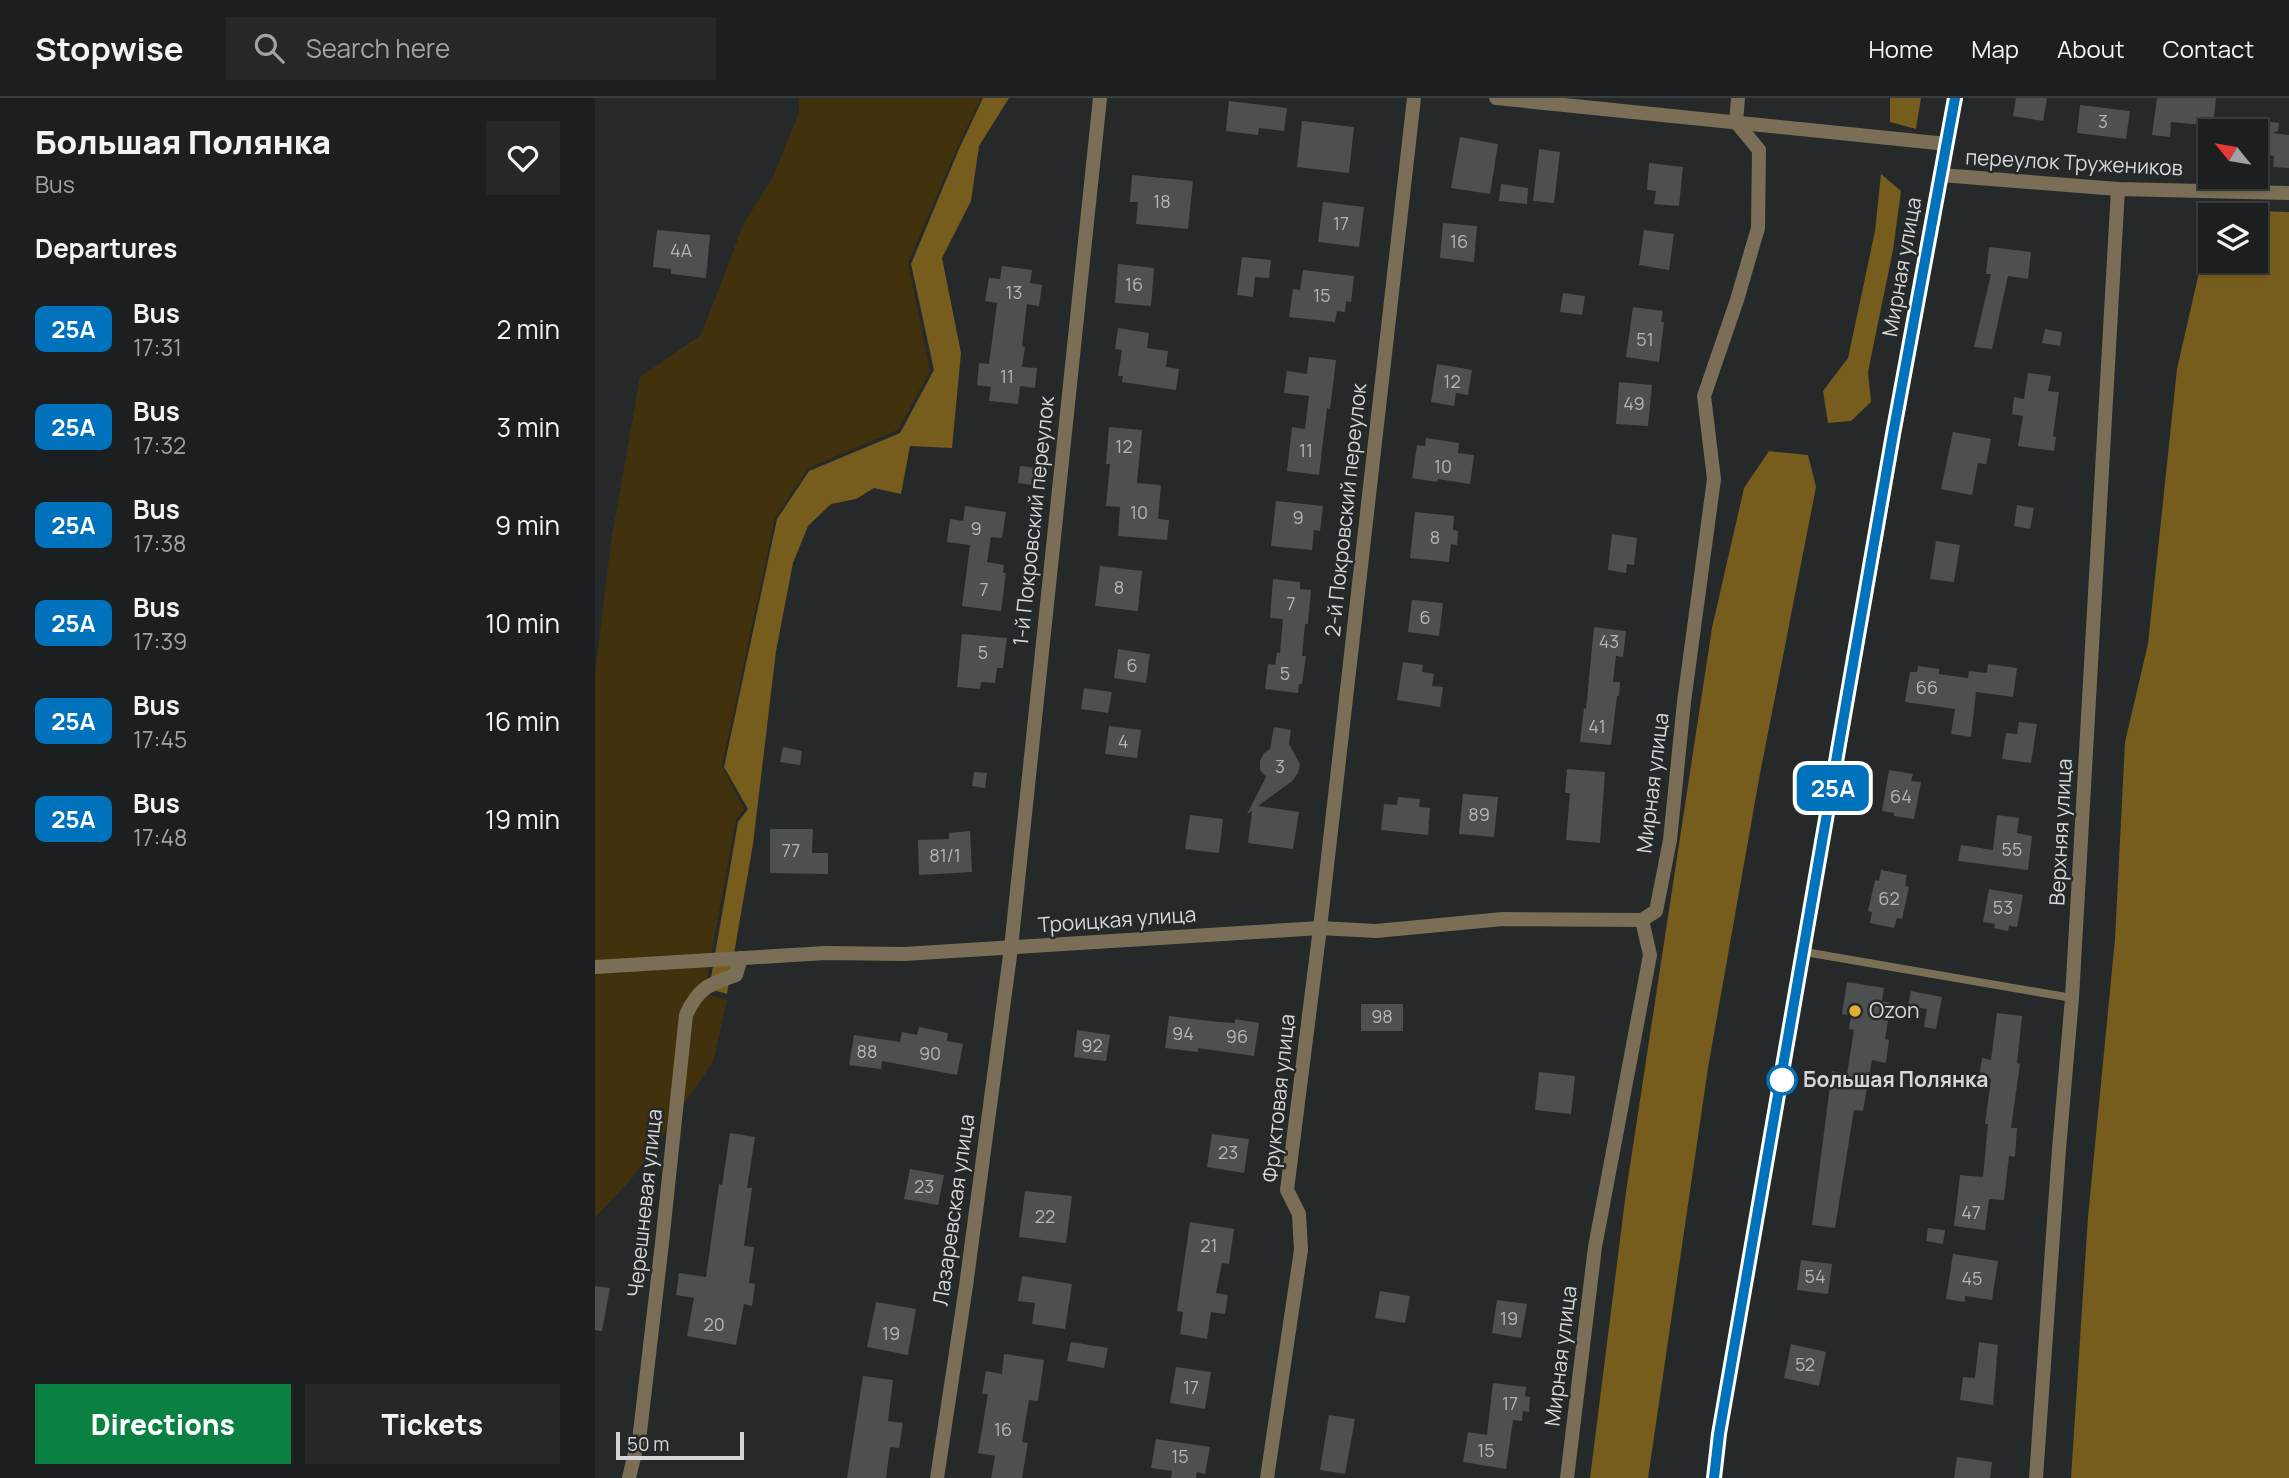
<!DOCTYPE html>
<meta charset="utf-8">
<style>
:root{--surface:#1c1f20;--page:#252729;--text:#f1f3f6;--muted:#a0a2a5;--line:#3a3d3e;--accent:#0b8043}
body{margin:0;font-family:Manrope,sans-serif;background:var(--page);color:var(--text);height:100vh;display:flex;flex-direction:column;font-size:26px;white-space:nowrap}
*{box-sizing:border-box;margin:0}
p{font-size:23px;color:var(--muted)}
.icon{flex:none;width:38px;height:38px;fill:none;stroke:currentColor;stroke-width:2;stroke-linecap:round;stroke-linejoin:round}
.map{position:relative;flex:1;overflow:hidden}
.side{display:flex;flex-direction:column;background:var(--surface);width:595px}
.side>*{flex:none}
.badge{padding:0 14px;border-radius:10px;font-size:24px;line-height:46px}
.needle{width:46px;rotate:300deg}
.tools{position:absolute;left:1603px;top:21px;display:grid;gap:14px}
.tools a{display:grid;place-items:center;width:70px;height:70px;border-radius:0px;background:var(--surface);box-shadow:0 2px 5px #0004,0 0 0 2px var(--line);font-size:35px}
.scale{position:absolute;left:21px;bottom:18px;width:128px;box-sizing:border-box;padding-left:7px;border:4px solid #d5d6d7;border-top:0;font-size:19px;line-height:24px;white-space:nowrap;color:#d5d6d7;-webkit-text-stroke:5px #26292a;paint-order:stroke}
.map>.badge{position:absolute;translate:-50% -50%;box-shadow:0 0 0 4px #fff}
h2{padding:0 35px;font-size:26px;line-height:63px}
.round{display:grid;place-items:center;flex:none;width:74px;height:74px;border-radius:0px;background:var(--page)}
.headline{display:flex;align-items:center;justify-content:space-between;height:119px;padding:0 35px}
h1{font-size:33px;font-weight:800;line-height:52px}
.cta{display:flex;gap:14px;margin-top:auto;padding:14px 35px}
.cta a{flex:1;height:80px;border-radius:0px;background:var(--accent);color:#fff;font-size:28px;font-weight:800;line-height:80px;text-align:center}
.cta a+a{background:var(--page);color:var(--text)}
ul{padding:0;list-style:none}
li{display:flex;align-items:center;gap:21px;height:98px;padding:0 35px}
li div{flex:1}
li b{display:block;font-size:26px}
li em{font-style:normal}
li .badge{min-width:77px;font-weight:700;text-align:center}
header{display:flex;align-items:center;gap:42px;box-sizing:border-box;height:98px;padding:0 35px;background:var(--surface);border-bottom:2px solid var(--line)}
header strong{font-size:33px}
nav{display:flex;gap:38px;margin-inline-start:auto;font-size:24px}
.search{width:490px;height:63px;background:var(--page);display:flex;align-items:center;gap:18px;box-sizing:border-box;padding:0 24px;border-radius:0px;color:var(--muted);font-size:26px}
main{display:flex;flex:1;min-height:0}
.map>svg:first-child{display:block}
</style>
<header>
<strong>Stopwise</strong>
<div class="search"><svg class="icon" aria-label="search" viewBox="0 0 24 24"><circle cx="10" cy="10" r="6"/><path d="M15 15l6 6"/></svg>Search here</div>
<nav><a>Home</a><a>Map</a><a>About</a><a>Contact</a></nav>
</header>
<main>
<section class="side">
<div class="headline"><div><h1>Большая Полянка</h1><p>Bus</p></div><a class="round"><svg class="icon" aria-label="heart" viewBox="0 0 24 24"><path d="M12 20l-8-8c-3-5 5-10 8-4 3-6 11-1 8 4z"/></svg></a></div>
<h2>Departures</h2>
<ul>
<li><span class="badge" style="background:#0072bc;color:#fff">25А</span><div><b>Bus</b><p>17:31</p></div><em>2 min</em></li>
<li><span class="badge" style="background:#0072bc;color:#fff">25А</span><div><b>Bus</b><p>17:32</p></div><em>3 min</em></li>
<li><span class="badge" style="background:#0072bc;color:#fff">25А</span><div><b>Bus</b><p>17:38</p></div><em>9 min</em></li>
<li><span class="badge" style="background:#0072bc;color:#fff">25А</span><div><b>Bus</b><p>17:39</p></div><em>10 min</em></li>
<li><span class="badge" style="background:#0072bc;color:#fff">25А</span><div><b>Bus</b><p>17:45</p></div><em>16 min</em></li>
<li><span class="badge" style="background:#0072bc;color:#fff">25А</span><div><b>Bus</b><p>17:48</p></div><em>19 min</em></li>
</ul>
<div class="cta"><a>Directions</a><a>Tickets</a></div>
</section>
<div class="map">
<svg width="1694" height="1380" viewBox="0 0 1694 1380">
<rect width="100%" height="100%" fill="#26292a"/>
<path fill="#41320d" d="M204 0H386L362 50 313 165 335 273 303 332 213 370 180 420 127 668 149 711 141 722 109 895 132 902 118 964 38 1079 0 1120V576L16 444 45 279 106 237 149 125 177 81 204 15Z"/>
<g fill="#765c1d">
<path d="M388 0H414L384 48 376 103 347 160 366 255 357 350 315 348 306 396 279 390 261 401 236 406 213 428 198 465 181 553 158 746 132 896 114 891 143 724 153 711 129 669 182 421 214 373 305 335 339 272 316 166 364 51Z"/>
<path d="M1295 0H1326L1321 31 1295 24Z"/>
<path d="M1286 76 1306 93 1298 152 1273 274 1276 304 1256 323 1233 325 1228 293 1253 260 1280 133Z"/>
<path d="M1658 113 1694 114V1380H1476L1493 1119 1520 841 1530 644 1553 546 1582 271 1610 148 1615 144V163H1661V117H1651Z"/>
<path d="M1174 353 1213 357 1221 389 1164 681 1113 970 1053 1380H995L1031 1094 1117 530 1149 390Z"/>
</g>
<g fill="#4c5050">
<path d="M1421 0H1452L1448 23 1418 18Z"/>
<path d="M1562 0H1621L1618 28 1576 24 1575 39 1557 37Z"/>
<path d="M634 3 692 10 689 33 664 30 663 37 631 33Z"/>
<path d="M1485 7 1535 13 1531 41 1482 35Z"/>
<path d="M1638 19 1684 25 1683 33 1677 35 1694 37V70L1678 69 1679 58 1661 55V33H1636Z"/>
<path d="M707 23 759 29 754 75 702 69Z"/>
<path d="M865 39 903 46 895 96 856 90Z"/>
<path d="M944 51 965 54 959 105 938 103Z"/>
<path d="M1054 65 1088 69 1084 108 1059 106 1061 93 1052 92Z"/>
<path d="M537 77 598 83 593 131 541 126 543 104H535Z"/>
<path d="M906 86 933 90 932 106 904 103Z"/>
<path d="M728 104 769 109 764 149 723 144Z"/>
<path d="M848 125 882 128 879 164 845 160Z"/>
<path d="M62 132 115 137 111 180 76 176V171L58 169Z"/>
<path d="M1049 132 1079 136 1074 172 1044 167Z"/>
<path d="M1394 149 1436 154 1433 181 1413 178 1397 251 1379 249 1396 176H1391Z"/>
<path d="M647 159 676 162 674 180 660 179 658 199 642 197Z"/>
<path d="M523 166 559 170 556 208 520 205Z"/>
<path d="M407 168 437 172 435 185 447 187 444 208 432 206 427 248 430 249 427 269 442 270 440 290 425 288 423 306 394 303 396 289 382 287 384 265 394 266 402 205 390 203 394 180 405 181Z"/>
<path d="M708 172 759 178 756 204 751 203 750 214 742 213 740 224 694 219 698 191 705 192Z"/>
<path d="M968 195 990 198 987 217 965 214Z"/>
<path d="M1038 209 1068 213 1066 224H1069L1064 264 1031 259Z"/>
<path d="M523 230 554 235 552 250 573 253 571 269 584 271 581 292 527 284 528 278H523L527 252 520 251Z"/>
<path d="M1450 231 1467 234 1465 248 1447 245Z"/>
<path d="M714 259 741 262 735 311 732 310 724 377 692 373 697 329 710 331 714 298 689 295 692 273 712 276Z"/>
<path d="M842 266 877 272 873 297 861 295 859 308 836 304Z"/>
<path d="M1433 275 1456 278 1453 293 1464 294 1458 338 1461 339 1459 353 1423 348 1428 318 1417 316 1419 299 1429 301Z"/>
<path d="M1024 284 1057 287 1053 328 1021 326Z"/>
<path d="M514 329 547 332 542 385 566 387 563 421 574 422 572 442 523 438 525 409 511 408 515 366H511Z"/>
<path d="M1358 334 1396 341 1391 366 1383 365 1377 397 1346 391Z"/>
<path d="M831 340 864 345 863 355 879 357 875 386 843 381 842 384 817 380 822 347 830 348Z"/>
<path d="M425 368 442 370 439 387 423 385Z"/>
<path d="M681 403 728 408 725 433 719 432 717 452 676 448Z"/>
<path d="M1422 407 1439 410 1435 431 1419 428Z"/>
<path d="M370 408 411 414 407 440 396 439 392 464 409 467 408 475H411L406 513 367 508 375 447 352 444 355 421 368 423Z"/>
<path d="M820 414 859 418 858 432 863 433 862 447 856 446 854 464 815 460Z"/>
<path d="M1017 436 1042 440 1039 467 1032 466 1031 475 1013 472Z"/>
<path d="M1341 443 1365 447 1359 484 1335 481Z"/>
<path d="M505 468 547 473 543 513 500 508Z"/>
<path d="M678 481 705 484V491L716 492 713 526H710L707 558H711L707 586H704L703 595 670 591 673 566 680 567 682 555H685L688 521 675 520Z"/>
<path d="M817 502 848 505 844 538 813 534Z"/>
<path d="M999 529 1031 533 1028 559 1021 558 1018 584H1025L1024 598H1022L1016 647 985 644 989 610 991 611Z"/>
<path d="M367 536 412 540 408 570H402L400 585 386 584 385 591 362 589Z"/>
<path d="M523 551 555 556 551 585 519 580Z"/>
<path d="M808 564 828 567 827 574 839 576 837 588 848 589 845 609 802 602Z"/>
<path d="M1393 566 1422 570 1418 599 1381 594 1376 639 1356 636 1360 611 1310 604 1315 574H1322L1323 568 1344 571V576L1373 580 1374 573 1392 575Z"/>
<path d="M489 590 517 594 513 615 486 611Z"/>
<path d="M1424 624 1442 626 1436 665 1407 661 1411 635 1422 636Z"/>
<path d="M514 628 546 632 542 660 510 656Z"/>
<path d="M679 629 696 632 694 646 705 666 703 675 697 683 663 708 704 714 698 751 653 745 657 713 652 716 671 679 665 672V663L669 655 675 651Z"/>
<path d="M188 649 207 653 205 667 185 664Z"/>
<path d="M972 671 1010 674 1005 745 971 742 975 695H970Z"/>
<path d="M1294 672 1318 676 1316 683 1326 684 1319 721 1299 718V715L1287 713Z"/>
<path d="M379 674 392 675 390 690 377 688Z"/>
<path d="M868 696 903 699 899 739 864 736Z"/>
<path d="M803 699 825 701 824 709 835 710 833 737 786 732 789 706 802 707Z"/>
<path d="M595 717 628 721 624 755 590 751Z"/>
<path d="M1402 717 1424 720 1422 735 1437 738 1433 772 1363 763 1366 747 1398 752Z"/>
<path d="M175 731H218L217 755H233V776L175 775Z"/>
<path d="M375 733 377 774 324 777 323 742 354 741V735Z"/>
<path d="M1286 772 1312 777 1310 788 1314 789 1307 821 1302 820 1299 830 1275 825 1277 814 1273 813 1280 782 1284 783Z"/>
<path d="M1394 791 1428 797 1422 829 1414 828 1413 833 1399 830 1400 826 1388 824Z"/>
<path d="M1252 884 1289 890 1287 903 1296 905 1290 941 1294 942 1291 965 1277 962 1268 1013 1259 1012 1240 1130 1217 1127 1237 973 1252 976 1259 932 1254 931 1256 917 1247 916Z"/>
<path d="M1316 893 1347 899 1341 931 1329 929 1332 911 1313 908Z"/>
<rect x="766" y="906" width="42" height="27"/>
<path d="M1402 915 1427 918 1422 965 1425 966 1416 1030H1422L1420 1059 1414 1058 1409 1102 1394 1101 1390 1132 1359 1128 1365 1077 1388 1079 1393 1026H1390L1396 981 1384 979 1387 960 1396 962Z"/>
<path d="M574 918 624 924 640 925V921L664 925 659 958 603 950V954L570 950Z"/>
<path d="M324 929 353 935 352 943 368 946 362 977 287 963 286 971 254 967 259 937 305 944 307 934 322 937Z"/>
<path d="M482 932 515 937 511 963 479 959Z"/>
<path d="M944 974 980 978 976 1016 940 1012Z"/>
<path d="M135 1035 160 1039 152 1090H157L149 1148 159 1149 154 1185 160 1186 157 1208 149 1206 141 1247 92 1238 99 1200 81 1197 84 1175 111 1179 124 1086 127 1087Z"/>
<path d="M617 1036 654 1041 649 1075 612 1069Z"/>
<path d="M315 1071 349 1077 343 1107 309 1101Z"/>
<path d="M430 1093 477 1098 471 1145 424 1139Z"/>
<path d="M595 1124 639 1131 634 1166 627 1165 621 1195 633 1197 630 1216 616 1214 612 1241 585 1236 588 1214 582 1213Z"/>
<path d="M1333 1130 1350 1132 1348 1146 1331 1143Z"/>
<path d="M1358 1156 1403 1163 1397 1202 1370 1198V1204L1351 1201Z"/>
<path d="M1206 1162 1237 1166 1233 1196 1202 1192Z"/>
<path d="M427 1178 477 1186 470 1231 437 1226 440 1205 423 1203Z"/>
<path d="M0 1188 15 1190 7 1233 0 1232Z"/>
<path d="M785 1193 815 1198 810 1225 780 1220Z"/>
<path d="M902 1202 932 1206 926 1240 897 1235Z"/>
<path d="M281 1204 321 1211 313 1257 272 1249Z"/>
<path d="M476 1244 513 1250 509 1270 472 1263Z"/>
<path d="M1384 1244 1403 1247 1398 1307 1365 1302 1368 1279 1380 1280Z"/>
<path d="M1196 1246 1231 1254 1224 1288 1189 1280Z"/>
<path d="M409 1256 449 1262 443 1303 434 1302 427 1344 433 1345 427 1380H396L400 1358 383 1355 393 1296H387L391 1273 407 1276Z"/>
<path d="M581 1269 616 1274 610 1311 575 1305Z"/>
<path d="M268 1278 298 1282 293 1323 308 1325 304 1350 295 1349 291 1380H252Z"/>
<path d="M898 1285 931 1289 930 1298 935 1299 934 1314 928 1313 927 1323 918 1322 911 1371 868 1364 873 1334 892 1337Z"/>
<path d="M734 1317 760 1321 750 1376 725 1372Z"/>
<path d="M561 1341 615 1349 610 1376 602 1374 601 1380H576L577 1373 556 1370Z"/>
<path d="M1362 1359 1397 1364 1395 1380H1359Z"/>
</g>
<g fill="none" stroke-linecap="round" stroke-linejoin="round">
<path stroke="#7a6e56" stroke-width="8" d="M1210 854 1477 900"/>
<g stroke="#7a6e56" stroke-width="14">
<path d="M901 0 1352 46"/>
<path d="M1346 77 1523 91 1694 95"/>
<path d="M0 869 231 855 309 856 725 830 781 833 908 821 1047 822"/>
<path d="M34 1380 45 1334 67 1145 91 917C103 890 114 886 141 877L146 860"/>
<path d="M342 1380 371 1188 416 850 505 0"/>
<path d="M672 1380 706 1152 704 1116 692 1092 725 830 819 0"/>
<path d="M972 1380 1000 1149 1055 857 1047 822 1061 813 1075 742 1089 604 1119 381 1109 298 1142 202 1163 130 1164 52 1141 24 1143 0"/>
<path d="M1441 1380 1464 1051 1477 900 1523 91"/>
</g>
<path stroke="#a8966f" stroke-width="14" d="M1119 1380 1124 1336 1299 336 1360 0"/>
</g>
<g fill="none" stroke-linecap="round" stroke-linejoin="round">
<g stroke="#fff" stroke-width="16">
<path id="line" d="M1119 1380 1124 1336 1298 336 1360 0"/>
</g>
<use href="#line" stroke="#0072bc" stroke-width="10"/>
</g>
<circle fill="#e1af34" stroke="#26292a" stroke-width="2.5" cx="1260" cy="913" r="7"/>
<circle fill="#fff" stroke="#0072bc" stroke-width="3.5" cx="1187" cy="982" r="14"/>
<g text-anchor="middle" stroke-width="5" stroke-linejoin="round" paint-order="stroke">
<g font-size="18" fill="#b3b4b5">
<text x="1508" y="30">3</text>
<text x="567" y="110">18</text>
<text x="746" y="132">17</text>
<text x="864" y="150">16</text>
<text x="86" y="159">4А</text>
<text x="539" y="193">16</text>
<text x="419" y="201">13</text>
<text x="727" y="204">15</text>
<text x="1050" y="248">51</text>
<text x="412" y="285">11</text>
<text x="857" y="290">12</text>
<text x="1039" y="312">49</text>
<text x="529" y="355">12</text>
<text x="711" y="359">11</text>
<text x="848" y="375">10</text>
<text x="544" y="421">10</text>
<text x="703" y="426">9</text>
<text x="381" y="437">9</text>
<text x="840" y="446">8</text>
<text x="524" y="496">8</text>
<text x="389" y="498">7</text>
<text x="696" y="512">7</text>
<text x="830" y="526">6</text>
<text x="1014" y="550">43</text>
<text x="388" y="561">5</text>
<text x="537" y="574">6</text>
<text x="690" y="582">5</text>
<text x="1332" y="596">66</text>
<text x="1002" y="635">41</text>
<text x="528" y="650">4</text>
<text x="685" y="675">3</text>
<text x="1306" y="705">64</text>
<text x="884" y="723">89</text>
<text x="1417" y="758">55</text>
<text x="196" y="759">77</text>
<text x="350" y="764">81/1</text>
<text x="1294" y="807">62</text>
<text x="1408" y="816">53</text>
<text x="787" y="925">98</text>
<text x="588" y="942">94</text>
<text x="642" y="945">96</text>
<text x="497" y="954">92</text>
<text x="272" y="960">88</text>
<text x="335" y="962">90</text>
<text x="633" y="1061">23</text>
<text x="329" y="1095">23</text>
<text x="1376" y="1121">47</text>
<text x="450" y="1125">22</text>
<text x="614" y="1154">21</text>
<text x="1220" y="1185">54</text>
<text x="1377" y="1187">45</text>
<text x="914" y="1227">19</text>
<text x="119" y="1233">20</text>
<text x="296" y="1242">19</text>
<text x="1210" y="1273">52</text>
<text x="596" y="1296">17</text>
<text x="915" y="1312">17</text>
<text x="408" y="1338">16</text>
<text x="891" y="1359">15</text>
<text x="585" y="1365">15</text>
</g>
<g font-size="21" fill="#d5d6d7" stroke="#26292a">
<text transform="translate(1479 65) rotate(3)" y="7">переулок Тружеников</text>
<text transform="translate(1307 169) rotate(-80)" y="7">Мирная улица</text>
<text transform="translate(751 412) rotate(-84)" y="7">2-й Покровский переулок</text>
<text transform="translate(439 423) rotate(-84)" y="7">1-й Покровский переулок</text>
<text transform="translate(1058 685) rotate(-83)" y="7">Мирная улица</text>
<text transform="translate(1466 734) rotate(-87)" y="7">Верхняя улица</text>
<text transform="translate(522 822) rotate(-4)" y="7">Троицкая улица</text>
<text transform="translate(684 1000) rotate(-84)" y="7">Фруктовая улица</text>
<text transform="translate(50 1105) rotate(-84)" y="7">Черешневая улица</text>
<text transform="translate(359 1112) rotate(-82)" y="7">Лазаревская улица</text>
<text transform="translate(966 1258) rotate(-83)" y="7">Мирная улица</text>
</g>
<g font-size="21" fill="#d5d6d7" stroke="#26292a" text-anchor="start">
<text x="1274" y="920">Ozon</text>
</g>
<g font-size="21" font-weight="bold" fill="#d5d6d7" stroke="#26292a" text-anchor="start">
<text x="1208" y="989">Большая Полянка</text>
</g>
</g>
</svg>
<div class="tools">
<a><svg class="needle" viewBox="-14 -14 28 28"><path d="M0-13l5 13h-10z" fill="#e53935"/><path d="M0 13l5-13h-10z" fill="#a0a2a5"/></svg></a>
<a><svg class="icon" aria-label="layers" viewBox="0 0 24 24"><path d="M12 4l9 5-9 5-9-5zM3 14l9 5 9-5"/></svg></a>
</div>
<div class="scale">50 m</div>
<b class="badge" style="left:1238px;top:690px;background:#0072bc;color:#fff">25А</b>
</div>
</main>
